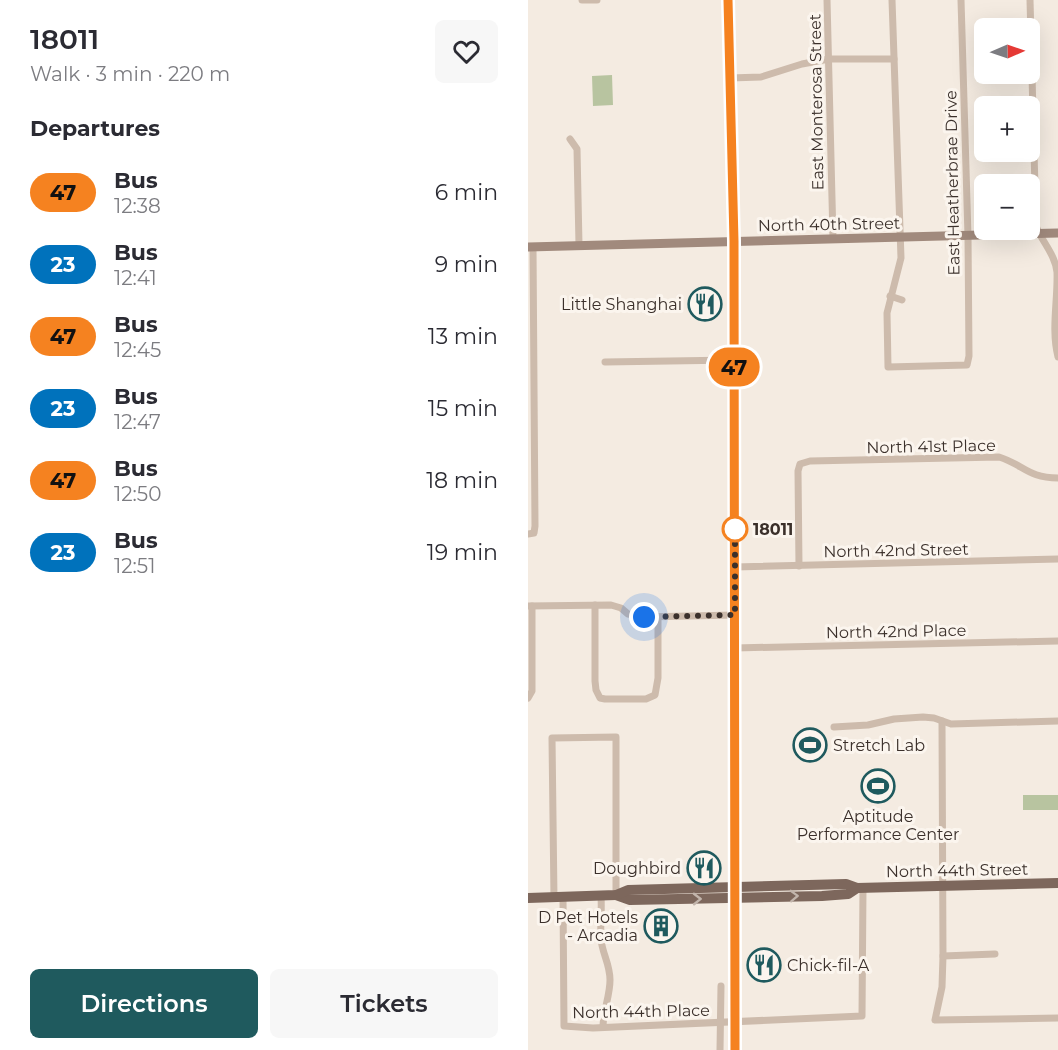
<!DOCTYPE html>
<meta charset="utf-8">
<style>
:root{--surface:#fff;--page:#f7f7f7;--text:#2b2b33;--muted:#7c7c81;--accent:#1f5a5e}
body{margin:0;font-family:Montserrat,sans-serif;background:var(--page);color:var(--text);height:100vh;display:flex;flex-direction:column;font-size:22px;white-space:nowrap}
*{box-sizing:border-box;margin:0}
p{font-size:20px;color:var(--muted)}
.icon{flex:none;width:33px;height:33px;fill:none;stroke:currentColor;stroke-width:2;stroke-linecap:round;stroke-linejoin:round}
.map{position:relative;flex:1;overflow:hidden}
.side{display:flex;flex-direction:column;background:var(--surface);width:528px}
.side>*{flex:none}
.badge{padding:0 12px;border-radius:20px;font-size:21px;line-height:39px}
.needle{width:39px;rotate:88deg}
.fabs{position:absolute;left:446px;top:18px;display:grid;gap:12px}
.fabs a{display:grid;place-items:center;width:66px;height:66px;border-radius:9px;background:var(--surface);box-shadow:0 6px 24px #0002;font-size:30px}
.you{position:absolute;width:30px;height:30px;margin:-15px;border:4px solid #fff;border-radius:50%;background:#1a73e8;box-shadow:0 0 0 9px #1a73e833}
.map>.badge{position:absolute;translate:-50% -50%;box-shadow:0 0 0 3px #fff}
h2{padding:0 30px;font-size:22px;line-height:54px}
.round{display:grid;place-items:center;flex:none;width:63px;height:63px;border-radius:9px;background:var(--page)}
.head{display:flex;align-items:center;justify-content:space-between;height:102px;padding:0 30px}
h1{font-size:28px;font-weight:600;line-height:45px}
.action{display:flex;gap:12px;margin-top:auto;padding:12px 30px}
.action a{flex:1;height:69px;border-radius:9px;background:var(--accent);color:#fff;font-size:24px;font-weight:600;line-height:69px;text-align:center}
.action a+a{background:var(--page);color:var(--text)}
ul{padding:0;list-style:none}
li{display:flex;align-items:center;gap:18px;height:72px;padding:0 30px}
li div{flex:1}
li b{display:block;font-size:22px}
li em{font-style:normal}
li .badge{min-width:66px;font-weight:700;text-align:center}
main{display:flex;flex:1;min-height:0}
.map>svg:first-child{display:block}
</style>
<main>
<section class="side">
<div class="head"><div><h1>18011</h1><p>Walk · 3 min · 220 m</p></div><a class="round"><svg class="icon" aria-label="heart" viewBox="0 0 24 24"><path d="M12 20l-8-8c-3-5 5-10 8-4 3-6 11-1 8 4z"/></svg></a></div>
<h2>Departures</h2>
<ul>
<li><span class="badge" style="background:#f58220;color:#111">47</span><div><b>Bus</b><p>12:38</p></div><em>6 min</em></li>
<li><span class="badge" style="background:#0072bc;color:#fff">23</span><div><b>Bus</b><p>12:41</p></div><em>9 min</em></li>
<li><span class="badge" style="background:#f58220;color:#111">47</span><div><b>Bus</b><p>12:45</p></div><em>13 min</em></li>
<li><span class="badge" style="background:#0072bc;color:#fff">23</span><div><b>Bus</b><p>12:47</p></div><em>15 min</em></li>
<li><span class="badge" style="background:#f58220;color:#111">47</span><div><b>Bus</b><p>12:50</p></div><em>18 min</em></li>
<li><span class="badge" style="background:#0072bc;color:#fff">23</span><div><b>Bus</b><p>12:51</p></div><em>19 min</em></li>
</ul>
<div class="action"><a>Directions</a><a>Tickets</a></div>
</section>
<div class="map">
<svg width="530" height="1050" viewBox="0 0 530 1050">
<rect width="100%" height="100%" fill="#f4ebe1"/>
<g fill="#b8c4a0">
<path d="M84 75 85 105 65 106 64 76Z"/>
<rect x="495" y="795" width="35" height="15"/>
</g>
<g fill="none" stroke-linecap="round" stroke-linejoin="round">
<g stroke="#cdbbac" stroke-width="7">
<path d="M54 0H69"/>
<path d="M299 0 305 238"/>
<path d="M364 0 373 258 359 313 360 367 439 365 441 356 440 236 433 0"/>
<path d="M502 0 508 226C514 242 527 254 529 272 530 300 523 329 530 357"/>
<path d="M202 78 233 77 274 64 301 59H366"/>
<path d="M42 139 49 149 51 245"/>
<path d="M362 296 374 300"/>
<path d="M77 362 206 360"/>
<path d="M0 534 6 533 7 526 5 247"/>
<path d="M271 566 270 471 272 464 282 461 471 457C496 465 500 478 530 478"/>
<path d="M207 567 530 559"/>
<path d="M67 605V681L68 690 72 698 77 699H118L127 695 130 678V617"/>
<path d="M0 606 83 605 93 608 100 614 116 617 207 615"/>
<path d="M207 648 530 641"/>
<path d="M0 698 4 691V606"/>
<path d="M414 721 415 956 414 987 407 1020 530 1018"/>
<path d="M306 727 340 725 366 719 395 717 406 718 423 724 530 721"/>
<path d="M73 896C74 910 72 925 73 939 74 953 82 964 82 980 82 996 75 1011 75 1027"/>
<path d="M26 898 24 738 88 737V895"/>
<path d="M35 898 36 1026 65 1028 334 1016 335 888"/>
<path d="M415 956 467 954"/>
<path d="M192 1050 193 986"/>
</g>
<g stroke="#a18a7d" stroke-width="9">
<path d="M200 0 206 241 207 1050"/>
<path d="M0 247 530 233"/>
</g>
<g stroke="#7d675c" stroke-width="10">
<path d="M88 895 102 900 294 896 320 894 329 888"/>
<path d="M0 898 88 895 100 890 318 884 329 888 530 883"/>
</g>
</g>
<defs><path id="oneway-chevron" d="M-2-3.5L2.5 0L-2 3.5" fill="none" stroke-width="1.6" stroke-linecap="round" stroke-linejoin="round" transform="scale(1.5)"/></defs>
<g stroke="#c2b5ac">
<use href="#oneway-chevron" transform="translate(266 896) rotate(-2)"/>
<use href="#oneway-chevron" transform="translate(169 899) rotate(-1)"/>
</g>
<g fill="none" stroke-linecap="round" stroke-linejoin="round">
<g stroke="#fff" stroke-width="14">
<path id="line" d="M200 0 206 241 207 1050"/>
</g>
<use href="#line" stroke="#f58220" stroke-width="9"/>
<path stroke="#3b302b" stroke-width="6" stroke-dasharray="0 10.8" d="M116 617 207 615C207 585 207 555 207 526V529"/>
</g>
<defs>
<g id="restaurant-ring" transform="scale(1.725)"><circle r="9.5" fill="#fbf5ee" stroke="#1f5a5e" stroke-width="1.5"/><path d="M-5-6h1v4h1v-4h1v4h1v-4h1v5L-1.5 .5V6h-2V.5L-5-1ZM5-6V6H3V1.5H1.5Q1.5-4 5-6Z" fill="#1f5a5e"/></g>
<g id="stadium-ring" transform="scale(1.725)"><circle r="9.5" fill="#fbf5ee" stroke="#1f5a5e" stroke-width="1.5"/><path d="M0-5a6.5 5 0 1 0 0 10a6.5 5 0 1 0 0-10ZM-3.5-1.8h7v3.6h-7Z" fill="#1f5a5e"/></g>
<g id="building-ring" transform="scale(1.725)"><circle r="9.5" fill="#fbf5ee" stroke="#1f5a5e" stroke-width="1.5"/><path d="M-4-6H4V6H1V3H-1V6H-4ZM-2.5-4.3h1.7v1.8h-1.7ZM.8-4.3h1.7v1.8H.8ZM-2.5-1h1.7V.8h-1.7ZM.8-1h1.7V.8H.8Z" fill="#1f5a5e"/></g>
</defs>
<g fill-rule="evenodd">
<use href="#restaurant-ring" x="177" y="304"/>
<use href="#stadium-ring" x="282" y="745"/>
<use href="#stadium-ring" x="350" y="786"/>
<use href="#restaurant-ring" x="176" y="868"/>
<use href="#building-ring" x="133" y="926"/>
<use href="#restaurant-ring" x="236" y="965"/>
</g>
<circle fill="#fff" stroke="#f58220" stroke-width="3" cx="207" cy="529" r="12"/>
<g text-anchor="middle" stroke-width="6" stroke-linejoin="round" paint-order="stroke">
<g font-size="16" fill="#3b302b" stroke="#fbf5ee">
<text transform="translate(288 102) rotate(-91)" y="6">East Monterosa Street</text>
<text transform="translate(424 183) rotate(-91)" y="6">East Heatherbrae Drive</text>
<text transform="translate(301 224) rotate(-1)" y="6">North 40th Street</text>
<text transform="translate(403 446) rotate(-1)" y="6">North 41st Place</text>
<text transform="translate(368 550) rotate(-1)" y="6">North 42nd Street</text>
<text transform="translate(368 631) rotate(-1)" y="6">North 42nd Place</text>
<text transform="translate(429 870) rotate(-1)" y="6">North 44th Street</text>
<text transform="translate(113 1011) rotate(-1)" y="6">North 44th Place</text>
</g>
<g font-size="16" fill="#3b302b" stroke="#fbf5ee" text-anchor="end">
<text x="154" y="310">Little Shanghai</text>
<text x="305" y="751" text-anchor="start">Stretch Lab</text>
<text x="350" y="822" text-anchor="middle">Aptitude<tspan x="350" dy="18">Performance Center</tspan></text>
<text x="153" y="874">Doughbird</text>
<text x="110" y="923">D Pet Hotels<tspan x="110" dy="18">- Arcadia</tspan></text>
<text x="259" y="971" text-anchor="start">Chick-fil-A</text>
</g>
<g font-size="16" font-weight="bold" fill="#3b302b" stroke="#fbf5ee" text-anchor="start">
<text x="225" y="535">18011</text>
</g>
</g>
</svg>
<div class="fabs">
<a><svg class="needle" viewBox="-14 -14 28 28"><path d="M0-13l5 13h-10z" fill="#e53935"/><path d="M0 13l5-13h-10z" fill="#7c7c81"/></svg></a>
<a>+</a>
<a>−</a>
</div>
<div class="you" style="left:116px;top:617px"></div>
<b class="badge" style="left:206px;top:367px;background:#f58220;color:#111">47</b>
</div>
</main>
